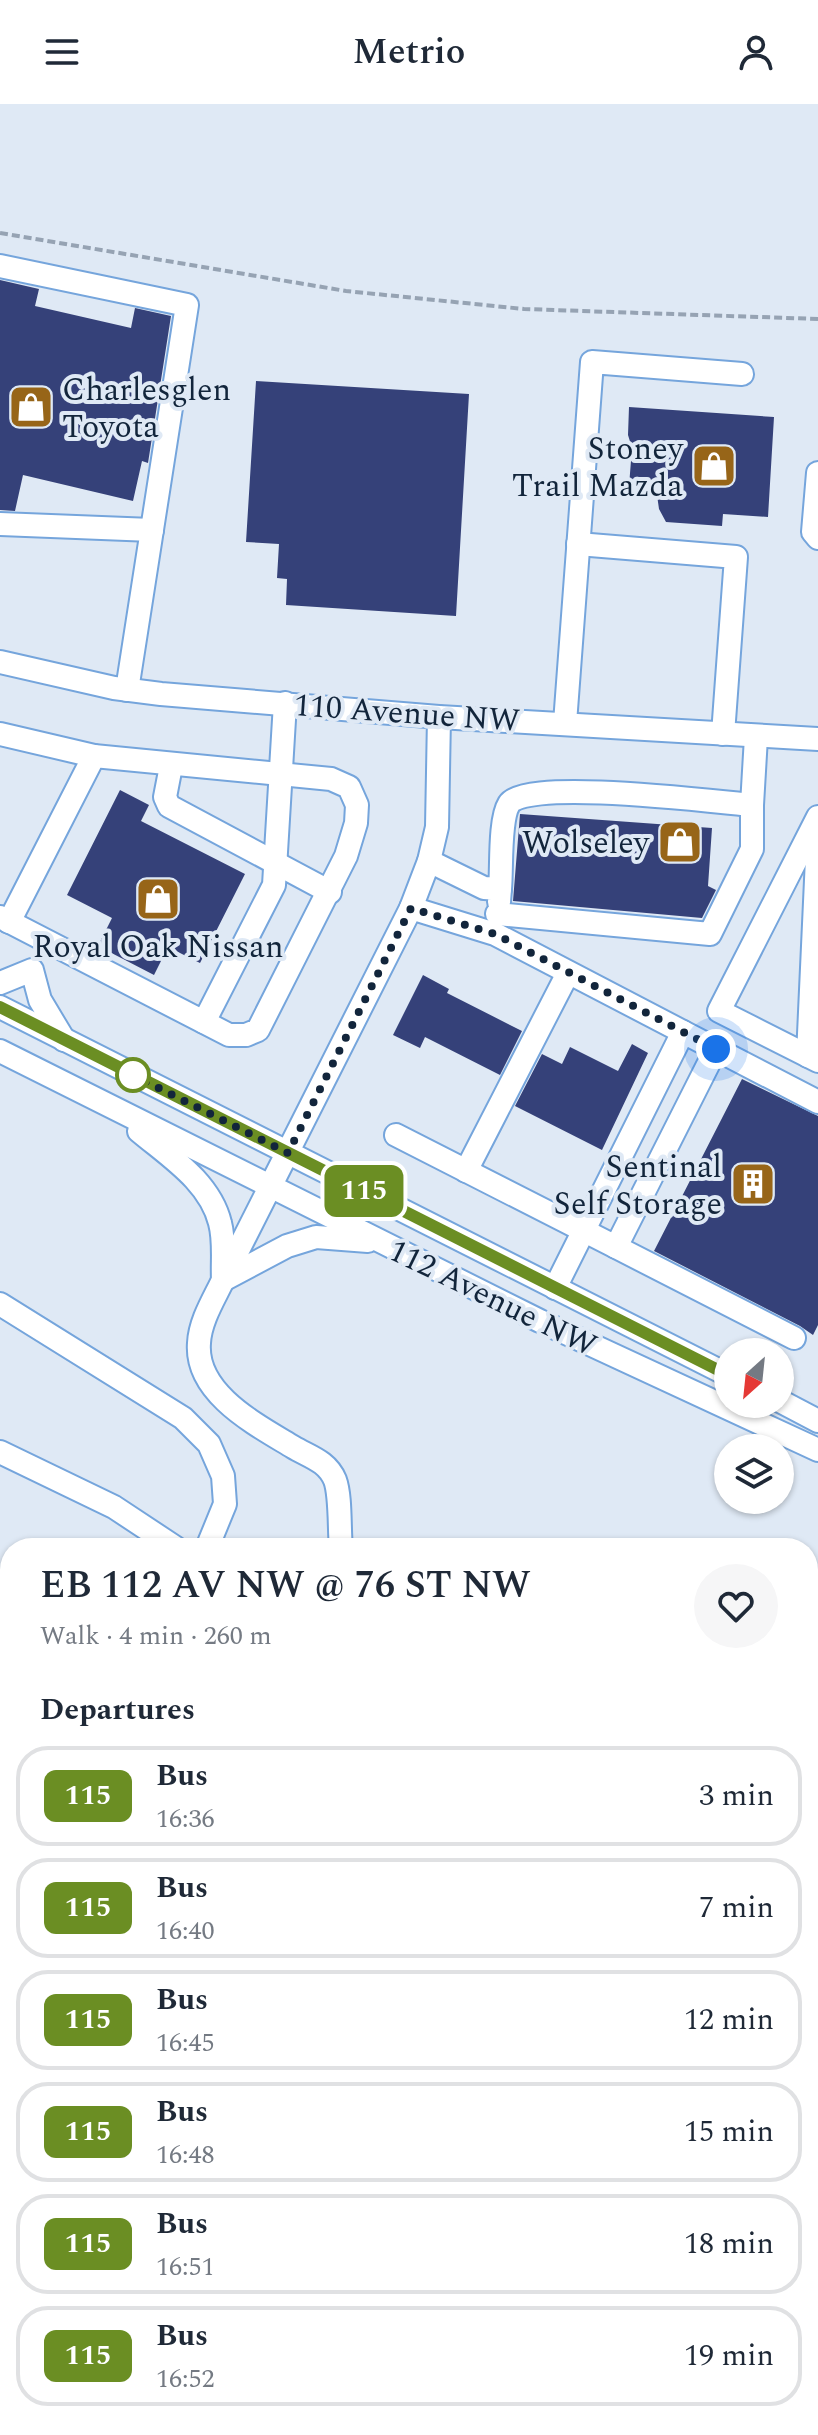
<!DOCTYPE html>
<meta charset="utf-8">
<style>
:root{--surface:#fff;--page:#f6f6f7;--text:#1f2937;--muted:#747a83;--line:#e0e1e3}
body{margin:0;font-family:Spectral,serif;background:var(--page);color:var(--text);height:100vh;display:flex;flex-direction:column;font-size:30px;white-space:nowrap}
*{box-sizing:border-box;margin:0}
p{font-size:26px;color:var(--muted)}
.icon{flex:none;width:44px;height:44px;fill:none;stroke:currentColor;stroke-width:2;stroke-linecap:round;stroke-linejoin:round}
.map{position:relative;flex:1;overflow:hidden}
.panel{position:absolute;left:0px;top:1434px;width:818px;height:898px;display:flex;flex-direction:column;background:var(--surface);border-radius:32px 32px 0 0;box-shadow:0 2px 6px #0004}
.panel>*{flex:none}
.badge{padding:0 16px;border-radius:12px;font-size:28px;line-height:52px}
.needle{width:52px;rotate:207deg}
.controls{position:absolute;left:714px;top:1234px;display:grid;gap:16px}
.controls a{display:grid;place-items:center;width:80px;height:80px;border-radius:50%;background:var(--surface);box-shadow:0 2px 6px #0004;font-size:40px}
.you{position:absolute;width:40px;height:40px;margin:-20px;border:6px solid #fff;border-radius:50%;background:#1a73e8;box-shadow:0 0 0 12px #1a73e833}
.map>.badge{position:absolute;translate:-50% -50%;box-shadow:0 0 0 4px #fff}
h2{padding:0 40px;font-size:30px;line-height:72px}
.round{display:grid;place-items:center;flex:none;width:84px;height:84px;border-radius:42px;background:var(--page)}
.overview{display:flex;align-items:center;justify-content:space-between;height:136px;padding:0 40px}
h1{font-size:38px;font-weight:600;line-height:60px}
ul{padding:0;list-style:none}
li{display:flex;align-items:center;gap:24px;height:100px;margin:0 16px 12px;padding:0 24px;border:4px solid var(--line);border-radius:32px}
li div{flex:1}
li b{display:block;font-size:30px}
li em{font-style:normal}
li .badge{min-width:88px;font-weight:700;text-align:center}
header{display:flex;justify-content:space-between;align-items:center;height:104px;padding:0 40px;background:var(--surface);font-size:36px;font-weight:600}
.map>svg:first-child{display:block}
</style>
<header><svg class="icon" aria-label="menu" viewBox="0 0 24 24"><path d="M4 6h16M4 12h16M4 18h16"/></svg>Metrio<svg class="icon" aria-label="person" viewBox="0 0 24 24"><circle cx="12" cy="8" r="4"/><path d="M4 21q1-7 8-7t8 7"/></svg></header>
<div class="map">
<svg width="818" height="2331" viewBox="0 0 818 2331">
<rect width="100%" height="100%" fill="#dfe9f5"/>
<g fill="#354179">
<path d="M0 176 39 185 35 202 131 224 135 204 171 212 148 359 142 357 133 397 23 371 15 407 0 406Z"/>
<path d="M256 277 469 290 456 512 286 501 287 475 277 474 279 440 246 438Z"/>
<path d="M629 303 774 313 768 413 723 410 722 422 666 418 659 405 656 384 629 382 632 344 628 331Z"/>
<path d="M120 686 149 701 141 717 245 770 200 859 168 843 154 871 98 842 112 814 67 791Z"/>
<path d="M520 710 712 724 708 782 716 786 702 814 513 797Z"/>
<path d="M423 871 449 885 447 889 522 927 500 971 425 933 420 944 393 931Z"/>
<path d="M632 940 648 949 602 1046 515 1002 542 950 562 960 570 943 618 967Z"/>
<path d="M742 975 818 1012V1221L813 1231 800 1222 654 1147Z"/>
</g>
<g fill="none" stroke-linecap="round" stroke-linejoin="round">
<g stroke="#75a5dc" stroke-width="26">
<g id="minor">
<path d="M0 162 187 201 127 586"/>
<path d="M818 369 813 428 818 434"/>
<path d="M0 420 152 426"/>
<path d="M578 440 736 453 723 630"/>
<path d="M0 558 114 584 161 590 439 613 818 635"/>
<path d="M565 619 592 258 742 270"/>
<path d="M0 630 94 652 331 675 349 683 357 701 356 719 346 752 258 926 246 931H229L0 813"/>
<path d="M171 662 165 693 169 702 330 788"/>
<path d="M818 713 719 907 818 957"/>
<path d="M429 757 484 784 500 785 499 798"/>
<path d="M500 785C502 765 499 716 509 700 525 674 716 698 752 701L756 633"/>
<path d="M411 804 495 830 683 928"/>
<path d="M497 810 710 830 752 745V701"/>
<path d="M9 818 94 652"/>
<path d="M0 879 32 866 40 896 64 936"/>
<path d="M0 903 728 1271"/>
<path d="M204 918 274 781 285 599"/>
<path d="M716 945 616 1143 794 1234"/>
<path d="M0 947 540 1217 818 1346"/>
<path d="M808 952 818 732"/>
<path d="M139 1027C170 1053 210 1078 220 1119 225 1137 222 1158 223 1176L287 1142 316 1133 368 1137"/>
<path d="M396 1031 616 1143"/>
<path d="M466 1067 568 869"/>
<path d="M555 1184 683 928 818 998"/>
<path d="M0 1200 183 1314 209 1340 223 1372 225 1400 207 1444"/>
<path d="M780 1297 818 1317"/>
<path d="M0 1348 114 1403 176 1444"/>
<path d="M341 1444C339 1426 341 1392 335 1376 327 1357 310 1353 293 1343 255 1320 195 1289 199 1239 200 1217 214 1195 223 1176L411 804 429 757 437 723 439 613"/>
<path d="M0 1526 10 1532"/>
<path d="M0 1644 10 1649"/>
<path d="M0 1730 10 1735"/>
<path d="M0 1817 10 1808"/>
</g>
</g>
<path stroke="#96a3b3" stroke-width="4" stroke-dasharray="8 4" stroke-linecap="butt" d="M0 129 346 187 524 205 818 215"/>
<use href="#minor" stroke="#fff" stroke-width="22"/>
</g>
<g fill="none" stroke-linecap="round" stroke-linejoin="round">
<g stroke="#fff" stroke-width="18">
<path id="line" d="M0 903 728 1271"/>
</g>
<use href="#line" stroke="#6b8e23" stroke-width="12"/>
<path stroke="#12253b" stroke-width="8" stroke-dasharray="0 14.4" d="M133 971 288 1049 411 804 495 830 716 945"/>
</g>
<defs>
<g id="shop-square" transform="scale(2.3)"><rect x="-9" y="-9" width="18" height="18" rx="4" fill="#976518" stroke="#dfe9f5"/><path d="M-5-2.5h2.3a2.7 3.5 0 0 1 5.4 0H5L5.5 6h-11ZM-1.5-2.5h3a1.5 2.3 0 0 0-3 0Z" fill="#fff"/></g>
<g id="building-square" transform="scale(2.3)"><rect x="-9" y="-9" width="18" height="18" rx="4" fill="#976518" stroke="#dfe9f5"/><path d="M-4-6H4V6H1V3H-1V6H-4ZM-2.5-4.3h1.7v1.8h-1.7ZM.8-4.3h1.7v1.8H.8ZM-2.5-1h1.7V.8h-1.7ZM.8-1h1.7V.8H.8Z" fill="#fff"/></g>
</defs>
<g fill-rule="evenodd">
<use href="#shop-square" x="31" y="303"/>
<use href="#shop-square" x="714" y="362"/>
<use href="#shop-square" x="680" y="738"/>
<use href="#shop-square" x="158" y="795"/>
<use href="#building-square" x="753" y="1080"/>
</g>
<circle fill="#fff" stroke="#6b8e23" stroke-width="4" cx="133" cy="971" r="16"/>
<g text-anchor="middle" stroke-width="8" stroke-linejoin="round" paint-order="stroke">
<g font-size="32" fill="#12253b" stroke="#dfe9f5" text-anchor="end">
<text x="62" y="296" text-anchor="start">Charlesglen<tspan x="62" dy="37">Toyota</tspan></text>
<text x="683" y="355">Stoney<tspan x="683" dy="37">Trail Mazda</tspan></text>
<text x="649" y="749">Wolseley</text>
<text x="158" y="853" text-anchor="middle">Royal Oak Nissan</text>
<text x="722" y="1073">Sentinal<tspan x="722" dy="37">Self Storage</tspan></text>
</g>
<g font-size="32" fill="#12253b" stroke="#dfe9f5">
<text transform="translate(407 608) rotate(4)" y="11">110 Avenue NW</text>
<text transform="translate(493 1193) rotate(26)" y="11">112 Avenue NW</text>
</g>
</g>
</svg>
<div class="controls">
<a><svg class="needle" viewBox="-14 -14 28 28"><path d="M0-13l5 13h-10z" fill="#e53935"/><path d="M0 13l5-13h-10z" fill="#747a83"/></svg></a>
<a><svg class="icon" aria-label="layers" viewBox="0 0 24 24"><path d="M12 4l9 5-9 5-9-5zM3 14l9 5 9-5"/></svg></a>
</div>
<div class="you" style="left:716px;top:945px"></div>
<b class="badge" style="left:364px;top:1087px;background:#6b8e23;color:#fff">115</b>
<section class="panel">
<div class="overview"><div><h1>EB 112 AV NW @ 76 ST NW</h1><p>Walk · 4 min · 260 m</p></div><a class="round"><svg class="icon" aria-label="heart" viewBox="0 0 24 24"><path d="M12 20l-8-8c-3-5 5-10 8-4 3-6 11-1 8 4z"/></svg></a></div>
<h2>Departures</h2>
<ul>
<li><span class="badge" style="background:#6b8e23;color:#fff">115</span><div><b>Bus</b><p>16:36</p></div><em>3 min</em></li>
<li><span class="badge" style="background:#6b8e23;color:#fff">115</span><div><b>Bus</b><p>16:40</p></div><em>7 min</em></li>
<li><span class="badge" style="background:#6b8e23;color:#fff">115</span><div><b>Bus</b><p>16:45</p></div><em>12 min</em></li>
<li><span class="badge" style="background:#6b8e23;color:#fff">115</span><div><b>Bus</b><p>16:48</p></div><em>15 min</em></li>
<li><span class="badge" style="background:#6b8e23;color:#fff">115</span><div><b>Bus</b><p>16:51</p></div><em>18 min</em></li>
<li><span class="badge" style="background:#6b8e23;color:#fff">115</span><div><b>Bus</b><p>16:52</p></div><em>19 min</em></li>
</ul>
</section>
</div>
